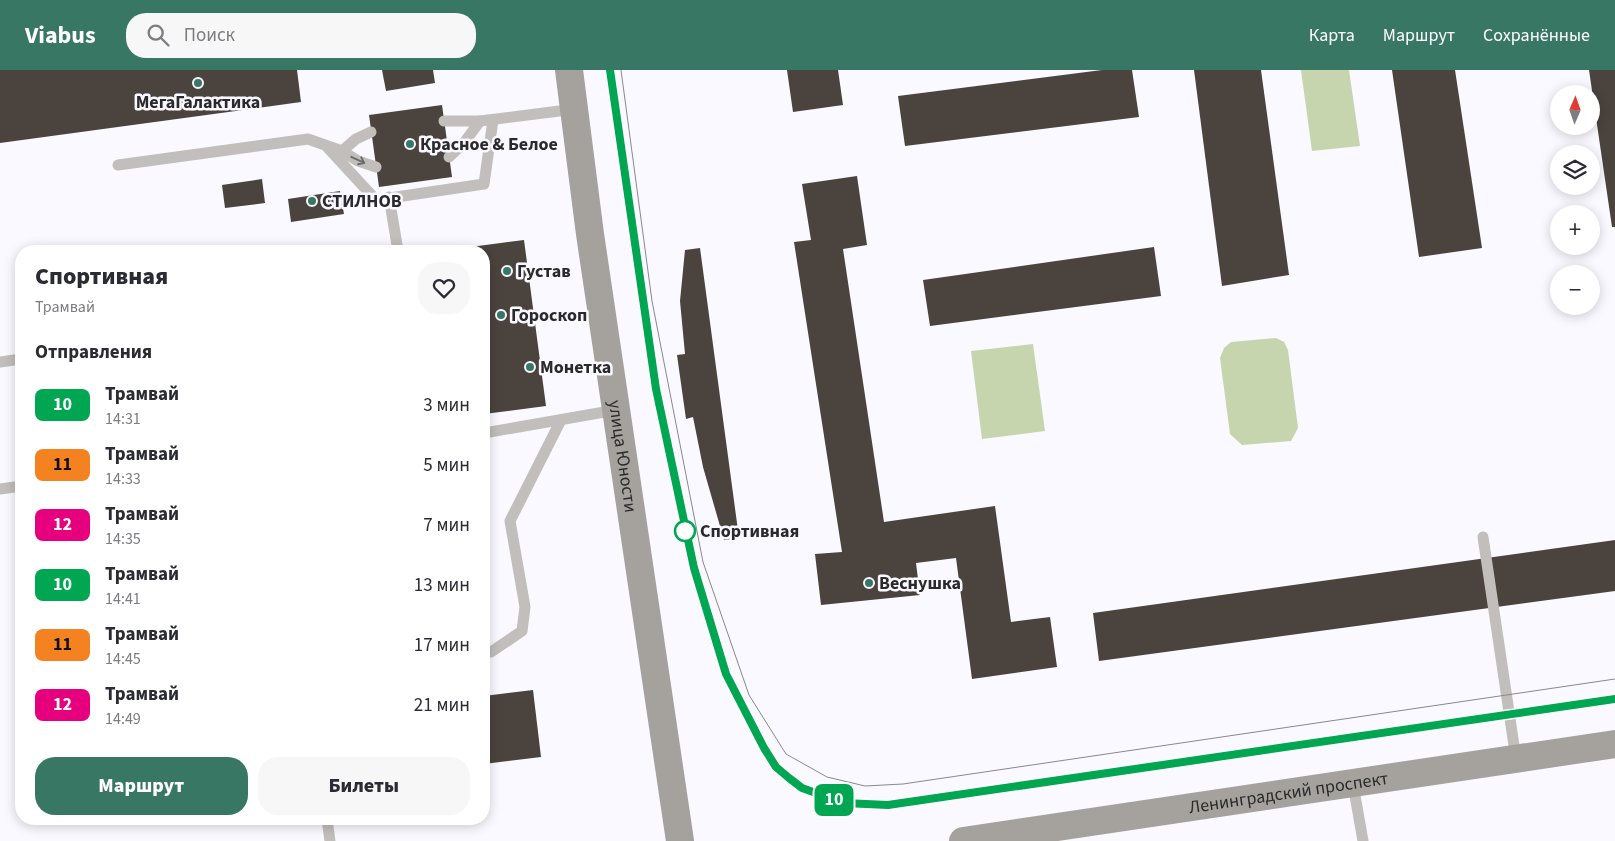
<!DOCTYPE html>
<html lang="ru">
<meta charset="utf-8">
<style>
:root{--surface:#fff;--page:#f7f7f7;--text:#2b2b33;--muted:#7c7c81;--accent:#387764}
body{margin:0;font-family:"Source Sans 3",sans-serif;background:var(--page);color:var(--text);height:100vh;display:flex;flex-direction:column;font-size:19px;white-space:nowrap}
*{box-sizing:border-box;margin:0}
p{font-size:16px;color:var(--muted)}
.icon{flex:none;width:28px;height:28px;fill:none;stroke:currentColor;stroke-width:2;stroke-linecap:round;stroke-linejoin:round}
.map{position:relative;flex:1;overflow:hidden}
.sheet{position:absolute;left:15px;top:175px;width:475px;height:580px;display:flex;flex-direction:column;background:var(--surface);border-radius:20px;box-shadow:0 2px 12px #0003}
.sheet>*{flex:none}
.badge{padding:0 10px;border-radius:8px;font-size:18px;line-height:32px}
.needle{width:32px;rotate:2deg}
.controls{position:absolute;left:1550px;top:15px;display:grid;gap:10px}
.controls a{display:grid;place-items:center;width:50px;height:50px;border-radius:50%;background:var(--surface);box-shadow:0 2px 12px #0003;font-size:25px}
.map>.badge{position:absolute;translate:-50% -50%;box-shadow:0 0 0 2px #fff}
h2{padding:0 20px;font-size:19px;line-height:45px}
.round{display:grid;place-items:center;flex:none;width:52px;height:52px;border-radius:20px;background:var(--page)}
.overview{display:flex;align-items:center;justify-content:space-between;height:85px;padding:0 20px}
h1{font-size:24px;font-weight:800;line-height:38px}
.button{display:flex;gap:10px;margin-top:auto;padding:10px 20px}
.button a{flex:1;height:58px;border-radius:20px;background:var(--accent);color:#fff;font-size:20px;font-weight:800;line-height:58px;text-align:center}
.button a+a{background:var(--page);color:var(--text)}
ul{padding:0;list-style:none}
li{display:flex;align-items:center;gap:15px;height:60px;padding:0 20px}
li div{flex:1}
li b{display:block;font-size:19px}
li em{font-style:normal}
li .badge{min-width:55px;font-weight:700;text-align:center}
header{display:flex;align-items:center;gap:30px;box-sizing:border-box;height:70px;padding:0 25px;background:var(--accent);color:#fff}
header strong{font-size:24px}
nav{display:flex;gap:28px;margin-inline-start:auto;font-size:18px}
.search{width:350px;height:45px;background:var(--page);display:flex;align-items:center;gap:12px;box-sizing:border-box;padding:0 18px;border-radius:20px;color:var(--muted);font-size:19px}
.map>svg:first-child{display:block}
</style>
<header>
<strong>Viabus</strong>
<div class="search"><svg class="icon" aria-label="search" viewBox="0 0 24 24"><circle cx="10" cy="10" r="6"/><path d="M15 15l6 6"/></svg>Поиск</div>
<nav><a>Карта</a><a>Маршрут</a><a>Сохранённые</a></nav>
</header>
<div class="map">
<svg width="1615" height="771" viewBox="0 0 1615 771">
<rect width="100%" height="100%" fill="#faf9ff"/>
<g fill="#c6d5ad">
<path d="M1301 0H1349L1360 76 1312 81Z"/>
<path d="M1276 268 1284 272 1288 280 1298 358 1291 371 1242 375 1230 364 1220 288 1224 278 1231 272Z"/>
<path d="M1033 274 1045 361 982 369 971 281Z"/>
</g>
<g fill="#4a433e">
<path d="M0 0H297L301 32 0 73Z"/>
<path d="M382 0H433L435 13 386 21Z"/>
<path d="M787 0H838L843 35 793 42Z"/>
<path d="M1102 0H1132L1139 47 905 76 898 26Z"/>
<path d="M1194 0H1261L1289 205 1222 216Z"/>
<path d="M1392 0H1455L1482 178 1419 187Z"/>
<path d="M1589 0H1615V157H1612Z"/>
<path d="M442 35 452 107 379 117 369 45Z"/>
<path d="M857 106 867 175 843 179 884 452 995 436 1011 552 1050 547 1057 597 972 609 956 488 916 493 920 525 821 535 815 484 842 482 794 172 811 170 802 114Z"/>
<path d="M262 109 265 133 225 138 222 115Z"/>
<path d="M340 121 344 144 291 152 288 129Z"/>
<path d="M524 170 546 336 484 344V181L448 180Z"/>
<path d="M1154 177 1161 226 930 256 923 210Z"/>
<path d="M700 178 739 468 724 470 703 397 693 347 686 349 677 285 685 284 680 231 685 180Z"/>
<path d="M1615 470V521L1099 591 1093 543Z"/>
<path d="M533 620 541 687 484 694V626Z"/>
</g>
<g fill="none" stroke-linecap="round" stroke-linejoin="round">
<g stroke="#c1bebb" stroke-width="11">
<path d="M444 51H480L575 39"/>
<path d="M328 78 376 130 484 114 493 50"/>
<path d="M342 81 356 69 371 62"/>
<path d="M449 87 464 73 480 51"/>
<path d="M118 95 308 69 342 81 358 91 376 97"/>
<path d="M389 127 398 181"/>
<path d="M0 292 21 289"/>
<path d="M484 363 616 340"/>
<path d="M0 419 21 416"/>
<path d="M1483 467 1516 689"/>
<path d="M484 580 491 582 522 561 525 537 510 451 561 350"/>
<path d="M1353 714 1363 771"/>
<path d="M327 749 330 771"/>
</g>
<g stroke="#a5a19c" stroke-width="28">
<path id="s1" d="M569 0 590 164 680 771"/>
<path id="s2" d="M963 771 1615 674"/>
</g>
<g stroke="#89888d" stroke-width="1">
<path d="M610 0C630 141 647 283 677 423 693 497 709 572 744 640 754 659 763 683 779 698 810 730 846 734 888 735L1615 629"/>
<path d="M621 0 652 231 703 492 749 625 786 684 827 707 865 716 903 714 1615 609"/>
</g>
</g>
<defs><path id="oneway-shaft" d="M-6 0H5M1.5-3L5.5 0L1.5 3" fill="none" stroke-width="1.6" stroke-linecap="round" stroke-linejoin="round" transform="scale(1.25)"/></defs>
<use stroke="#6e6d6d" href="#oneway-shaft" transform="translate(358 90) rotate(25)"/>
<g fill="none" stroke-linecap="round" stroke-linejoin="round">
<g stroke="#fff" stroke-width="11">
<path id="line" d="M610 0 656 319 694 498 726 604 764 678 776 697 789 708 802 718 844 733 888 735 1615 629"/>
</g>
<use href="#line" stroke="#00a651" stroke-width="8"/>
</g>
<g fill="#387764" stroke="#faf9ff" stroke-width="2">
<circle cx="198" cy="13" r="5"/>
<circle cx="410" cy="74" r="5"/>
<circle cx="312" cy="131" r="5"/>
<circle cx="507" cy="201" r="5"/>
<circle cx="501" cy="245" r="5"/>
<circle cx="530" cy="297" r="5"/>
<circle cx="869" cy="513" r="5"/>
</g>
<circle fill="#fff" stroke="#00a651" stroke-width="2.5" cx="685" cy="461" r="10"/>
<g text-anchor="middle" stroke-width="5" stroke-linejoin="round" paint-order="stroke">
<g font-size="18" font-weight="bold" fill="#2a2a2d" stroke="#faf9ff" text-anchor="start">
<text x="198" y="38" text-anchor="middle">МегаГалактика</text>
<text x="420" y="80">Красное &amp; Белое</text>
<text x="322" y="137">СТИЛНОВ</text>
<text x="517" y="207">Густав</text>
<text x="511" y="251">Гороскоп</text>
<text x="540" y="303">Монетка</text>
<text x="879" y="519">Веснушка</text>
</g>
<g font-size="18" fill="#2a2a2d" stroke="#faf9ff">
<text dy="6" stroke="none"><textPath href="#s1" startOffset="390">улица Юности</textPath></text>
<text dy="6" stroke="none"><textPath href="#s2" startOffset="329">Ленинградский проспект</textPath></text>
</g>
<g font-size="18" font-weight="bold" fill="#2a2a2d" stroke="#faf9ff" text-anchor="start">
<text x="700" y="467">Спортивная</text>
</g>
</g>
</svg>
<div class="controls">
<a><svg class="needle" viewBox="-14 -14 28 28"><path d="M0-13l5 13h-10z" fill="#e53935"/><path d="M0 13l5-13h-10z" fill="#7c7c81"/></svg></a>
<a><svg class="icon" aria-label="layers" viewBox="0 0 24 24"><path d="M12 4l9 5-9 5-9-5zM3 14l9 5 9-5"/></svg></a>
<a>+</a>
<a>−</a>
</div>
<b class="badge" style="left:834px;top:730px;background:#00a651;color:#fff">10</b>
<section class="sheet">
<div class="overview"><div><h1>Спортивная</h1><p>Трамвай</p></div><a class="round"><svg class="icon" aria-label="heart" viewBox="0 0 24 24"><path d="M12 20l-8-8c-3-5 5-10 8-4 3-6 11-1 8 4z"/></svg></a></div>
<h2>Отправления</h2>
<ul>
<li><span class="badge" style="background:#00a651;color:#fff">10</span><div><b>Трамвай</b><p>14:31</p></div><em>3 мин</em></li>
<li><span class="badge" style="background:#f58220;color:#111">11</span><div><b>Трамвай</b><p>14:33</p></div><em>5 мин</em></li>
<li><span class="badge" style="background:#e6007e;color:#fff">12</span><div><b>Трамвай</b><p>14:35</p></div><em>7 мин</em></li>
<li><span class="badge" style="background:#00a651;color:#fff">10</span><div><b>Трамвай</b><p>14:41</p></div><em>13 мин</em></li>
<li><span class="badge" style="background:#f58220;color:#111">11</span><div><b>Трамвай</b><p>14:45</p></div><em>17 мин</em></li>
<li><span class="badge" style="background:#e6007e;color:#fff">12</span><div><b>Трамвай</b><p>14:49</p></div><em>21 мин</em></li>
</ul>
<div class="button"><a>Маршрут</a><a>Билеты</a></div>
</section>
</div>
